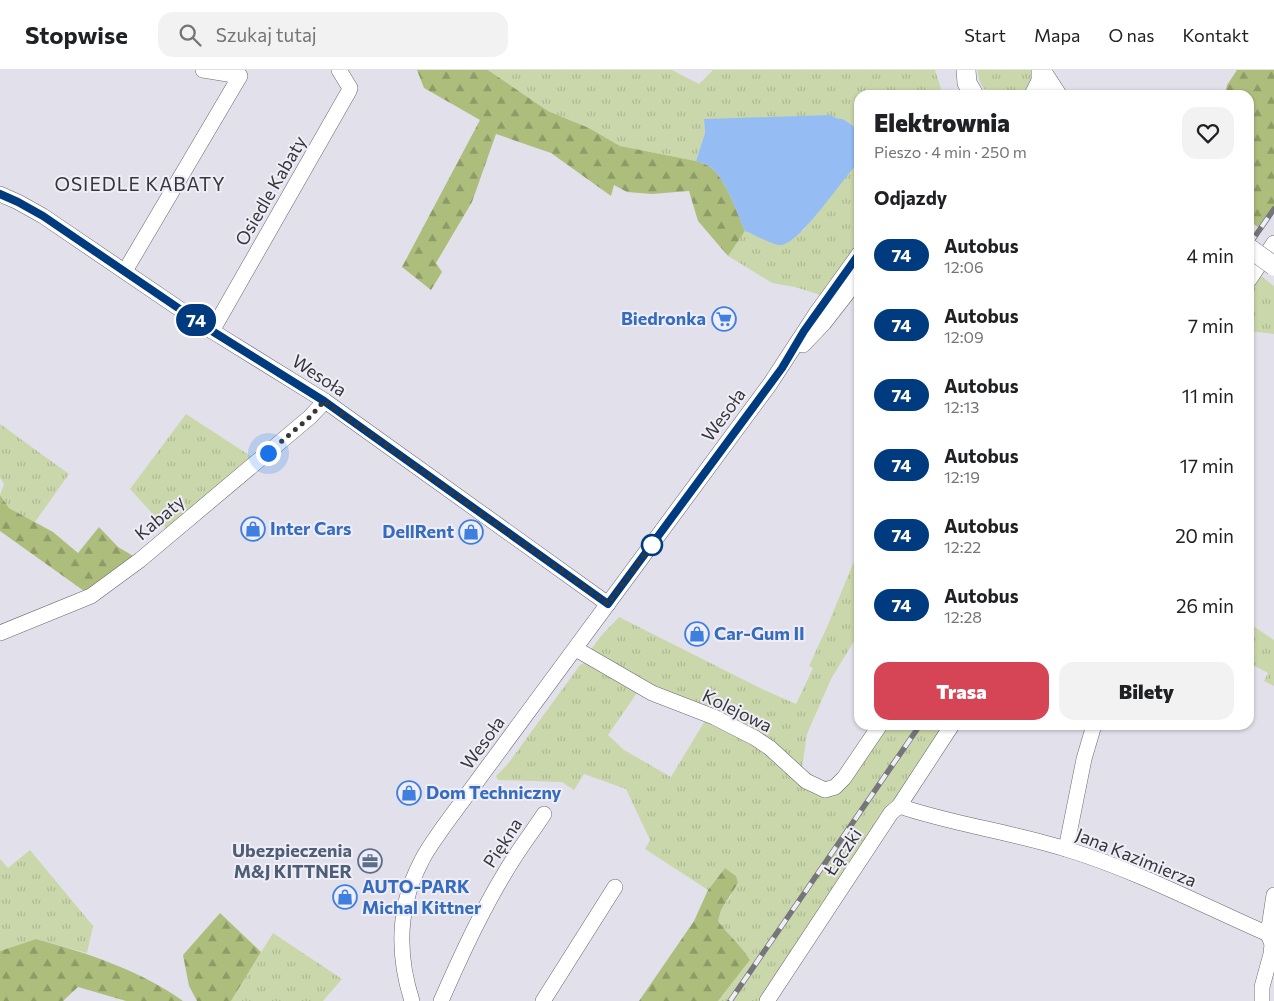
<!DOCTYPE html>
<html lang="pl">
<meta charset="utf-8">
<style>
:root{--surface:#fff;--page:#f2f2f2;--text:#202124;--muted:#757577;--line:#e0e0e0;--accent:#d64555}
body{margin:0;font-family:Commissioner,sans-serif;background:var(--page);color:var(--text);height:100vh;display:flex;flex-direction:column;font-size:19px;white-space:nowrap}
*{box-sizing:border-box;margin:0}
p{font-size:16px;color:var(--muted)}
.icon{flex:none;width:28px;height:28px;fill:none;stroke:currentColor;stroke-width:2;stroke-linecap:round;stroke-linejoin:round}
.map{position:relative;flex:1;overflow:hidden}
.details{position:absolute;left:854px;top:20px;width:400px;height:640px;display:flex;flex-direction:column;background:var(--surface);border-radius:15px;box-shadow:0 1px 4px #0004}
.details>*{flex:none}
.badge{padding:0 10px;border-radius:16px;font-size:18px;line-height:32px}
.you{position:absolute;width:25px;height:25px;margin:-12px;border:4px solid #fff;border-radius:50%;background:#1a73e8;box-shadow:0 0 0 8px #1a73e833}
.map>.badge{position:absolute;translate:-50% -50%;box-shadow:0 0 0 2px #fff}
h2{padding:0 20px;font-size:19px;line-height:45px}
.round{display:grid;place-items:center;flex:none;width:52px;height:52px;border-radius:15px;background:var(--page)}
.summary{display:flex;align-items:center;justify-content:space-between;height:85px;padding:0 20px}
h1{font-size:24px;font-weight:800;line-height:38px}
.action{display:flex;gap:10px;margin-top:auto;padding:10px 20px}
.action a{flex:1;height:58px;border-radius:15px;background:var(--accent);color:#fff;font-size:20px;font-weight:800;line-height:58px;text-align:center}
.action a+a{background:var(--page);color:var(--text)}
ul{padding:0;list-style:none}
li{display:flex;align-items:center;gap:15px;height:70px;padding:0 20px}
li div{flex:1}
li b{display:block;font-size:19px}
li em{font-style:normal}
li .badge{min-width:55px;font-weight:700;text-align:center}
header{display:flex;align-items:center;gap:30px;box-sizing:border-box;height:70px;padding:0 25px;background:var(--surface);border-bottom:1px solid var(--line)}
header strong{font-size:24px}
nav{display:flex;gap:28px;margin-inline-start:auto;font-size:18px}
.search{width:350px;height:45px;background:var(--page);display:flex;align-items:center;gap:12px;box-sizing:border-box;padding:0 18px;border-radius:15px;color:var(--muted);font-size:19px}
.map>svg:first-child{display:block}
</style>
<header>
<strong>Stopwise</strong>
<div class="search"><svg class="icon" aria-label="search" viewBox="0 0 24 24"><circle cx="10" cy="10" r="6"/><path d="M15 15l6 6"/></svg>Szukaj tutaj</div>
<nav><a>Start</a><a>Mapa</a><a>O nas</a><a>Kontakt</a></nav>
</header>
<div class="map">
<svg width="1274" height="931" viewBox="0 0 1274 931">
<defs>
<pattern id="grass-tufts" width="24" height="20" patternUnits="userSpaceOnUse" patternTransform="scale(1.25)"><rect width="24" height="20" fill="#cad7ab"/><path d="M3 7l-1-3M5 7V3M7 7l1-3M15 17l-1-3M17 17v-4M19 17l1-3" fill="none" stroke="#aeb994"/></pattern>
<pattern id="forest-firs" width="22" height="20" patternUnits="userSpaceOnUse" patternTransform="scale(1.25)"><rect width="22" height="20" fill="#adbe7c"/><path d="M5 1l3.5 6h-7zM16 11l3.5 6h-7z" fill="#8e9b67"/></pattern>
</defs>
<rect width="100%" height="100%" fill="#e2e1eb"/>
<g fill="url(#grass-tufts)">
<path d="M488 0H672L699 14 713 0H935L943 25H859V60L843 49 836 48 704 49 705 63 696 91 620 76 589 58 548 41Z"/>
<path d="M978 0H1032C1031 30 1014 25 991 25 982 19 978 11 978 0Z"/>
<path d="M859 92V184L827 227 795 217 772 213 728 186 745 161 758 166 803 161 847 104Z"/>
<path d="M1257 203 1274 216V264L1249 261V216Z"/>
<path d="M186 344 252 387 170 463 130 419Z"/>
<path d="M0 354 69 404 35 452 9 438 0 425 4 414 0 408Z"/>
<path d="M859 479V563L831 609 807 664 802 698C815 706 825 717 838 706L875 655H952L768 931H718L750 890C741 875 728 865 718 851L721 840 731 826 736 806 725 798 708 820 645 779 650 770 626 719 584 704 574 720 562 712 498 710 496 706 507 695 580 595 584 593H591L639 620 608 665 624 680 671 707 706 649 587 585 601 566 619 547 760 618 796 634 813 598 809 596 827 557Z"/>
<path d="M1249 553 1274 570V616L1264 611 1268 603 1249 593Z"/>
<path d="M30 780 93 856 87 883 36 869 0 881V789L8 798Z"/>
<path d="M273 863 342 909 323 931H231Z"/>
</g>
<g fill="url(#forest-firs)">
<path d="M417 0H488L548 41 589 58 620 76 696 91C703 93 709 95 714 100 728 115 737 142 745 161L728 186 698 151 689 121 652 124 627 122 614 115 611 126 551 83 496 64 472 132 436 193 442 202 431 220 402 197 480 50 424 18Z"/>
<path d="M1237 0H1274V139L1260 159 1249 150V25H1225L1227 15Z"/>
<path d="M0 425 9 438 53 462 78 483 99 457 118 477 140 490 91 526 0 461Z"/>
<path d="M725 798 736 806 738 813 721 840 718 851C728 865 741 875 750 890L718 931H639L694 851 708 820Z"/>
<path d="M220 843 261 882 231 931H197L189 916 183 885Z"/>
<path d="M36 869C87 883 140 900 183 931H126L78 917 63 931H0V881Z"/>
</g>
<path fill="#95bdf4" d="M830 45 836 48 843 49 859 60V92C842 109 802 171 782 175 773 176 754 164 745 161 737 143 728 115 714 100 709 95 703 93 696 91L705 63 704 49Z"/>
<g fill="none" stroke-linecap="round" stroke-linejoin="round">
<g stroke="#696870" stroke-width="16">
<g id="minor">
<path d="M0 124 18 132 43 146 212 261 325 331 608 534"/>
<path d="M125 201 240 6 203 0"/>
<path d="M1249 210 1274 173"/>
<path d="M212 261 349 21 350 18 339 0"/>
<path d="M803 275 824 253 859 208"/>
<path d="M0 563 91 526 140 490 310 347 325 331"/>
<path d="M576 579 652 623 714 647 755 668 770 678 806 711 825 720 835 717 844 708 880 655"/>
<path d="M899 736C955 755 1013 762 1069 780 1137 801 1202 835 1268 864"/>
<path d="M1066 779 1084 689 1094 655"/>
<path d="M412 931C397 884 398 836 421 792 427 779 436 768 444 756L770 314 815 245 859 184"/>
<path d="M441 931C463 881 486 831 516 785 525 771 535 758 544 744"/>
<path d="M543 931 615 817"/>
<path d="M767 931 891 743 899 736 952 655"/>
<path d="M1262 931V917L1271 884 1272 874 1268 864 1274 825"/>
</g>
</g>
<g stroke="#696870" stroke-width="20">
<g id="major">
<path d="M966 0 967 13 974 25"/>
<path d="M1042 2 1057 25"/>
<path d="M1034 25 1041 11V0"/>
</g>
</g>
<use href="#minor" stroke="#fff" stroke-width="15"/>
<use href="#major" stroke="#fff" stroke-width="19"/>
<g stroke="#75757b" stroke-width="5.5">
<g id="rail">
<path d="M1249 175 1274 139"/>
<path d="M730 931 920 655"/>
</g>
</g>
<use href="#rail" stroke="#efeef8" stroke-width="4" stroke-dasharray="11" stroke-linecap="butt"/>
<g stroke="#696870" stroke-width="20" stroke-linecap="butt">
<path id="major-bridge" d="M1249 178 1274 196"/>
</g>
<use href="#major-bridge" stroke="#fff" stroke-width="19"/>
</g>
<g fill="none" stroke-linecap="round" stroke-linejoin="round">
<g stroke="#fff" stroke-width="11">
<path id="line" d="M0 124 18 132 43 146 212 261 324 331 608 534 782 298 804 261 859 184"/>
</g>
<use href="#line" stroke="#003b80" stroke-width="8"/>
<path stroke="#363639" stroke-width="5" stroke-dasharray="0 9" d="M268 383 310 347 324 331 608 534 652 475"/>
</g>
<defs>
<g id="supermarket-ring" transform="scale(1.25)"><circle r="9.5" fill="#efeef8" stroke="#3f7fe0" stroke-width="1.5"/><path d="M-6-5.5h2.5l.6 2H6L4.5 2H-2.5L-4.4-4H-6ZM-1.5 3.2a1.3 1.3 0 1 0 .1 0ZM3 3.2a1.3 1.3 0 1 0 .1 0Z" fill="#3f7fe0"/></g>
<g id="shop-ring" transform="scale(1.25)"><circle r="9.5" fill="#efeef8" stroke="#3f7fe0" stroke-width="1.5"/><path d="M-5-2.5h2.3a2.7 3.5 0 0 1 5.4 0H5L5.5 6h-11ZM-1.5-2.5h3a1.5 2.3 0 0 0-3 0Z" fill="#3f7fe0"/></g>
<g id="office-ring" transform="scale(1.25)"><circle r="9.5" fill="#efeef8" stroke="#5c6f8a" stroke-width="1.5"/><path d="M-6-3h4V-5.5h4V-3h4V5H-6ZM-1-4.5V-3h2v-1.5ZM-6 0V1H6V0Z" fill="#5c6f8a"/></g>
</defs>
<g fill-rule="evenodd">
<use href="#supermarket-ring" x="724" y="249"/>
<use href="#shop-ring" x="253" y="459"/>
<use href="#shop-ring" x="471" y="462"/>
<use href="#shop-ring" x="697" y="564"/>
<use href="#shop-ring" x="409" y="723"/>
<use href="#office-ring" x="370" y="791"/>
<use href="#shop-ring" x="345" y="827"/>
</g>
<circle fill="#fff" stroke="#003b80" stroke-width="2.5" cx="652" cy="475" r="10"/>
<g text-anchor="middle" stroke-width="4" stroke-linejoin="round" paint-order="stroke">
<g font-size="18" fill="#363639" stroke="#efeef8">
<text transform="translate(271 121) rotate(-60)" y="6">Osiedle Kabaty</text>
<text transform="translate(319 306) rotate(33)" y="6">Wesoła</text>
<text transform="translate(724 345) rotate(-54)" y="6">Wesoła</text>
<text transform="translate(160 448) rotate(-40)" y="6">Kabaty</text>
<text transform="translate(737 641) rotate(26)" y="6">Kolejowa</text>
<text transform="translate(483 673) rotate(-54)" y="6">Wesoła</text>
<text transform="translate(503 773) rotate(-57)" y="6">Piękna</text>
<text transform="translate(843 782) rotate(-56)" y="6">Łączki</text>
<text transform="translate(1136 788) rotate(22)" y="6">Jana Kazimierza</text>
</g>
<g font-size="18" font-weight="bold" fill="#366cbe" stroke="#efeef8" text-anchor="start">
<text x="706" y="255" text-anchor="end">Biedronka</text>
<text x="270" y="465">Inter Cars</text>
<text x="454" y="468" text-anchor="end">DellRent</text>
<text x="714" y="570">Car-Gum II</text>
<text x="426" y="729">Dom Techniczny</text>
<text x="362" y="823">AUTO-PARK<tspan x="362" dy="21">Michal Kittner</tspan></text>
</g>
<g font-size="18" font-weight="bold" fill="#4e5e75" stroke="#efeef8" text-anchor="end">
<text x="352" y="787">Ubezpieczenia<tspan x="352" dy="21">M&amp;J KITTNER</tspan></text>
</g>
<g font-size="19" letter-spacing="1" fill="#363639" stroke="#efeef8">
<text x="140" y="121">OSIEDLE KABATY</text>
</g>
</g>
</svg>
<div class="you" style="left:268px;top:383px"></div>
<b class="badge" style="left:196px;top:250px;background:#003b80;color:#fff">74</b>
<section class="details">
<div class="summary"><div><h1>Elektrownia</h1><p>Pieszo · 4 min · 250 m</p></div><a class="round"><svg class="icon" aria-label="heart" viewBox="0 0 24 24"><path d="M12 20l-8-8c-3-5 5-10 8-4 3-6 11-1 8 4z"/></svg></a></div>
<h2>Odjazdy</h2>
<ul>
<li><span class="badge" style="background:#003b80;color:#fff">74</span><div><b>Autobus</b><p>12:06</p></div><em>4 min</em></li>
<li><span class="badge" style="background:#003b80;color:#fff">74</span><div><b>Autobus</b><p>12:09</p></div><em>7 min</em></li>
<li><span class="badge" style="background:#003b80;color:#fff">74</span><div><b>Autobus</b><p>12:13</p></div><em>11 min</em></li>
<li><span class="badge" style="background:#003b80;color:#fff">74</span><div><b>Autobus</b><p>12:19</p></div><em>17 min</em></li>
<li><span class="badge" style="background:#003b80;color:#fff">74</span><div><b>Autobus</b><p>12:22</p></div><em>20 min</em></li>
<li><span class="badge" style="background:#003b80;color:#fff">74</span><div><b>Autobus</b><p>12:28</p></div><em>26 min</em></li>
</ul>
<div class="action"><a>Trasa</a><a>Bilety</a></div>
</section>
</div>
